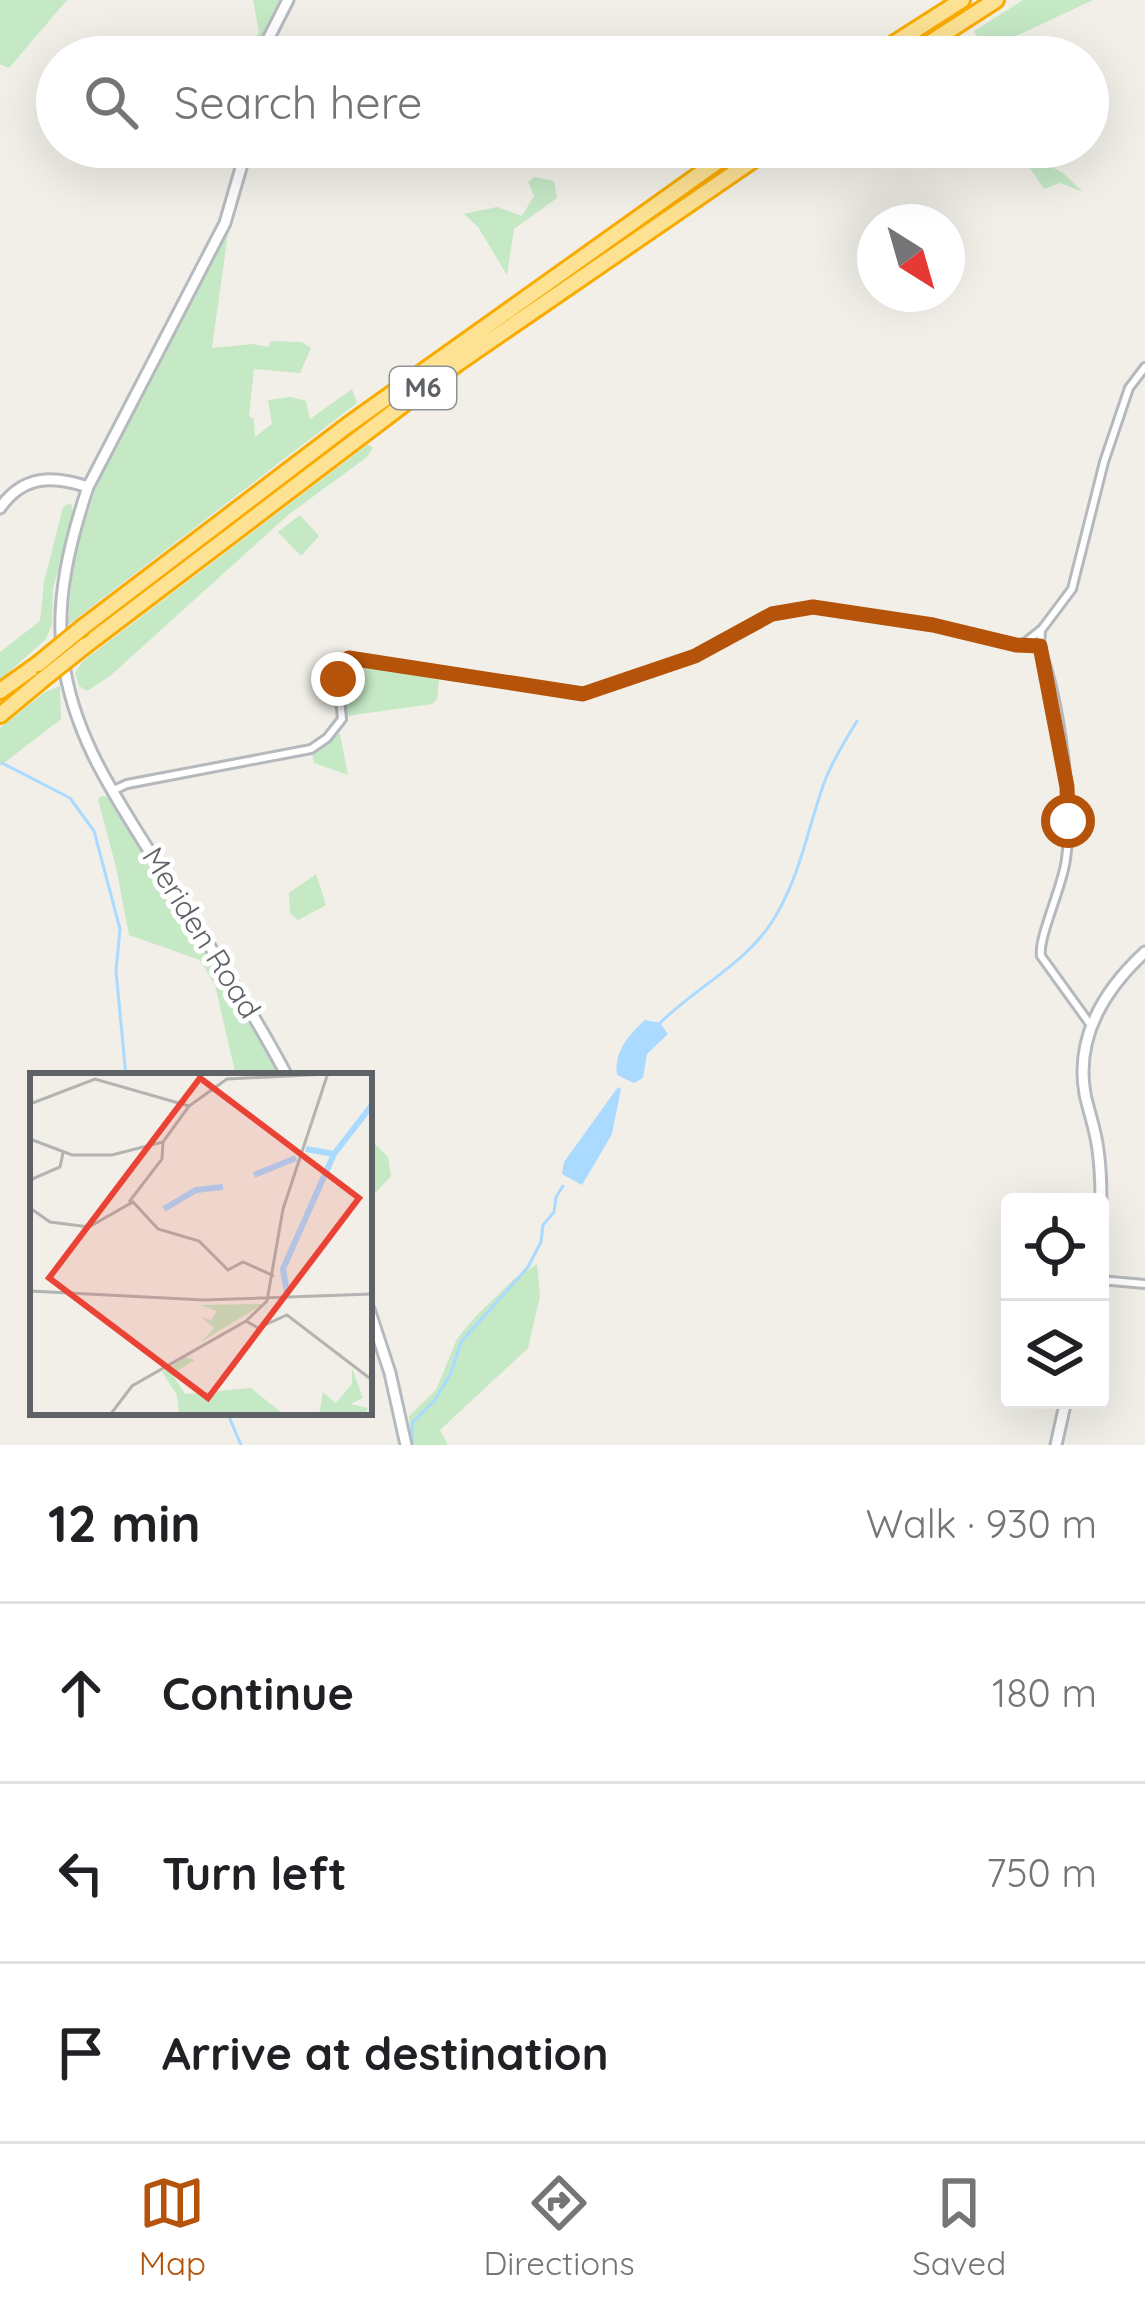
<!DOCTYPE html>
<meta charset="utf-8">
<style>
:root{--surface:#fff;--page:#f2f2f2;--text:#202124;--muted:#757577;--line:#e0e0e0;--accent:#b45309}
body{margin:0;font-family:Quicksand,sans-serif;background:var(--page);color:var(--text)}
.controls{position:absolute;right:36px;bottom:36px;display:grid;overflow:hidden;border-radius:12px;box-shadow:0 12px 48px #0002}
.controls button{width:108px;height:108px;display:grid;place-items:center;padding:0;border:0;border-bottom:3px solid var(--line);background:var(--surface);color:var(--text);font:60px sans-serif}
.compass{position:absolute;left:857px;top:204px;width:108px;height:108px;border-radius:50%;background:var(--surface);box-shadow:0 12px 48px #0002;rotate:143deg}
.stop{position:absolute;width:36px;height:36px;margin:-27px;border:9px solid #b45309;border-radius:50%;background:#fff}
.stop.end{background:#b45309;border-color:#fff;box-shadow:0 3px 12px #0008}
.list{margin:0;padding:0;list-style:none}
h2{display:flex;justify-content:space-between;align-items:center;height:156px;margin:0;padding:0 48px;font-size:51px}
h2 small{font-size:39px;font-weight:400;color:var(--muted)}
.list li{display:grid;grid-template-columns:78px 1fr auto;gap:36px;align-items:center;box-sizing:border-box;height:180px;padding:0 48px;border-top:3px solid var(--line)}
.list b{display:block;font-size:45px;white-space:nowrap}
.list em{font-size:39px;font-style:normal;color:var(--muted)}
.icon{flex:none;width:66px;height:66px;fill:none;stroke:currentColor;stroke-width:2;stroke-linecap:round;stroke-linejoin:round}
.map{position:relative;flex:none;width:1145px;height:1445px;overflow:hidden}
.search{position:absolute;background:var(--surface);box-shadow:0 12px 48px #0002;left:36px;right:36px;top:36px;height:132px;display:flex;align-items:center;gap:30px;box-sizing:border-box;padding:0 42px;border-radius:66px;color:var(--muted);font-size:45px}
.sheet{height:696px;background:var(--surface)}
nav{display:flex;justify-content:space-around;align-items:center;box-sizing:border-box;height:168px;border-top:3px solid var(--line);background:var(--surface);font-size:33px;color:var(--muted)}
nav a{display:grid;justify-items:center;gap:6px}
nav .on{color:var(--accent)}
.map>svg:first-child{display:block}
</style>
<div class="map">
<svg width="1145" height="1445" viewBox="0 0 1145 1445">
<rect width="100%" height="100%" fill="#f1efe8"/>
<path fill="#c5e8c5" d="M0 0H67L9 68 0 64Z
M253 0H281L253 57H249L259 31Z
M1023 0H1093L984 51 974 31Z
M1016 147 1063 173 1083 192 1060 183 1044 189Z
M535 177 554 181 557 198 514 229 507 275 478 227 464 214 497 207 522 216 534 196 528 182Z
M225 231 228 233 212 348 253 344 268 347 271 341 302 342 311 348 300 373 254 369 249 416 254 419 255 437 272 424 268 400 291 397 306 401 310 419 352 389 357 403 68 625 73 559 95 490Z
M367 445 373 447 367 457 288 515 110 676 87 691 79 686 75 673 83 661Z
M71 503 73 512 53 589 52 624 46 639 0 680V652L40 621 44 582 63 507Z
M300 515 319 536 301 556 278 532Z
M348 663 439 680 437 699 432 704 346 716 342 675Z
M60 686 61 719 0 766V728L45 692Z
M337 733 340 734 348 775 314 763 312 752Z
M101 796 108 797 281 1076H236L215 985 200 960 129 935 116 867 98 800Z
M316 874 326 905 298 920 290 913 289 893Z
M369 1138 388 1157 391 1176 369 1200Z
M537 1264 540 1296 528 1348 440 1430 448 1445H412L409 1416 436 1390 457 1339 476 1316 513 1280Z"/>
<path fill="#aadaff" d="M645 1020 660 1023 668 1034 647 1054 643 1078 634 1083 617 1075C614 1052 628 1035 645 1020Z
M618 1087 621 1089 612 1134 582 1185 562 1174 564 1162Z"/>
<g fill="none" stroke-linecap="round" stroke-linejoin="round">
<path stroke="#aadaff" stroke-width="3" d="M2 763 70 798 94 831 120 929 116 971 126 1076
M660 1023C696 987 749 962 775 917 802 872 808 825 826 778 834 758 846 739 857 721
M227 1412 241 1445
M412 1445V1423L435 1400 451 1373 461 1342 528 1267 541 1242 543 1225 554 1212 556 1197 563 1186"/>
<defs>
<path id="street" d="M1041 631 1040 646C1060 701 1074 801 1066 859 1063 886 1038 937 1041 956L1090 1024
M114 790 127 784 311 749 327 738 342 719 338 679 342 661 349 658 582 694 695 656 772 614 813 607 933 625 1022 645 1042 629 1072 589 1104 462 1129 388 1145 367
M1100 1280 1145 1284"/>
<path id="secondary" d="M259 57 288 0
M247 147 225 223 88 487C70 541 55 600 63 658 73 735 113 793 153 857 198 930 247 1000 287 1076
M0 508C23 475 53 475 88 487
M1100 1235C1101 1207 1102 1178 1098 1150 1096 1131 1089 1113 1085 1094 1075 1037 1104 990 1145 952
M369 1309 390 1373 406 1445
M1056 1445 1066 1400"/>
<path id="highway" d="M873 57 962 0
M908 57 996 0
M83 627 348 425 738 147
M86 645 458 363 772 147
M0 691 38 664
M0 715 42 680"/>
</defs>
<use href="#street" stroke="#b5b8bc" stroke-width="12"/>
<use href="#secondary" stroke="#b6babf" stroke-width="15"/>
<use href="#highway" stroke="#f9ab00" stroke-width="20"/>
<use href="#street" stroke="#fff" stroke-width="6"/>
<use href="#secondary" stroke="#fff" stroke-width="9"/>
<use href="#highway" stroke="#fde293" stroke-width="14"/>
<defs>
<path id="highway-bridge" d="M38 664 83 627
M42 680 86 645"/>
</defs>
<use href="#highway-bridge" stroke="#f9ab00" stroke-width="20" stroke-linecap="butt"/>
<use href="#highway-bridge" stroke="#fde293" stroke-width="14"/>
</g>
<g fill="none" stroke-linecap="round" stroke-linejoin="round">
<path stroke="#b45309" stroke-width="15" d="M338 679 342 661 349 658 583 694 695 656 772 614 813 607 933 625 1016 645 1040 646 1067 787 1068 821"/>
</g>
<g text-anchor="middle" stroke-width="10" stroke-linejoin="round" paint-order="stroke">
<rect fill="#fff" stroke="#8f9295" stroke-width="3" x="390" y="367" width="66" height="42" rx="9"/>
<g font-size="27" font-weight="bold" fill="#5f6368">
<text x="423" y="397">M6</text>
</g>
<g font-size="30" fill="#5f6368" stroke="#fff">
<text transform="translate(201 933) rotate(58)" y="10">Meriden Road</text>
</g>
</g>
<g transform="translate(30 1073)">
<rect width="342" height="342" fill="#f1efe8"/>
<path d="M233 231 171 269 184 255 171 244 181 247 187 238 170 232ZM155 284 165 287 142 301 155 321 221 315 254 342H149L147 322 132 299ZM322 295 333 325 320 331 338 335 335 342H289L293 319 306 330 322 311Z" fill="#c5e8c5"/>
<path fill="none" stroke="#aadaff" stroke-width="6" d="M304 81 342 32M224 102 266 85M134 136 166 117 193 114M257 219 253 196 304 81 276 76"/>
<path fill="none" stroke="#b3b3b1" stroke-width="3" d="M0 31 65 6 159 33M0 66 42 82H82L133 69 159 33 197 6 297 1M0 107 30 94 33 80M99 129 132 86 133 69M0 135 20 149 59 154 103 129 128 156 169 168 198 197 213 189 244 203M0 218 174 227 342 221M216 248 228 255 257 242 342 307M80 342 102 313 216 248 237 228 253 136 298 0"/>
<path fill="#ea4335" fill-opacity="0.15" stroke="#ea4335" stroke-width="6" d="M170 5 329 125 178 325 19 205Z"/>
<rect width="342" height="342" fill="none" stroke="#5f6368" stroke-width="6"/>
</g>
</svg>
<div class="controls">
<button><svg class="icon" aria-label="locate" viewBox="0 0 24 24"><circle cx="12" cy="12" r="6"/><path d="M12 2v4M12 18v4M2 12h4M18 12h4"/></svg></button>
<button><svg class="icon" aria-label="layers" viewBox="0 0 24 24"><path d="M12 4l9 5-9 5-9-5zM3 14l9 5 9-5"/></svg></button>
</div>
<svg class="compass" viewBox="-18 -18 36 36"><path d="M0-13l5 13h-10z" fill="#e53935"/><path d="M0 13l5-13h-10z" fill="#757577"/></svg>
<div class="stop" style="left:1068px;top:821px"></div>
<div class="stop end" style="left:338px;top:679px"></div>
<div class="search"><svg class="icon" aria-label="search" viewBox="0 0 24 24"><circle cx="10" cy="10" r="6"/><path d="M15 15l6 6"/></svg>Search here</div>
</div>
<section class="sheet">
<h2>12 min<small>Walk · 930 m</small></h2>
<ul class="list">
<li><svg class="icon" aria-label="ahead" viewBox="0 0 24 24"><path d="M12 20V5M6 11l6-6 6 6"/></svg><div><b>Continue</b></div><em>180 m</em></li>
<li><svg class="icon" aria-label="left" viewBox="0 0 24 24"><path d="M17 20v-9H6M10 6l-5 5 5 5"/></svg><div><b>Turn left</b></div><em>750 m</em></li>
<li><svg class="icon" aria-label="arrive" viewBox="0 0 24 24"><path d="M6 21V4h12l-3 4 3 4H6"/></svg><div><b>Arrive at destination</b></div></li>
</ul>
</section>
<nav>
<a class="on"><svg class="icon" aria-label="map" viewBox="0 0 24 24"><path d="M3 6l6-2 6 2 6-2v14l-6 2-6-2-6 2zM9 4v14M15 6v14"/></svg>Map</a>
<a><svg class="icon" aria-label="directions" viewBox="0 0 24 24"><path d="M12 3l9 9-9 9-9-9zM9 14v-3h6M13 9l2 2-2 2"/></svg>Directions</a>
<a><svg class="icon" aria-label="saved" viewBox="0 0 24 24"><path d="M7 4h10v16l-5-4-5 4z"/></svg>Saved</a>
</nav>
